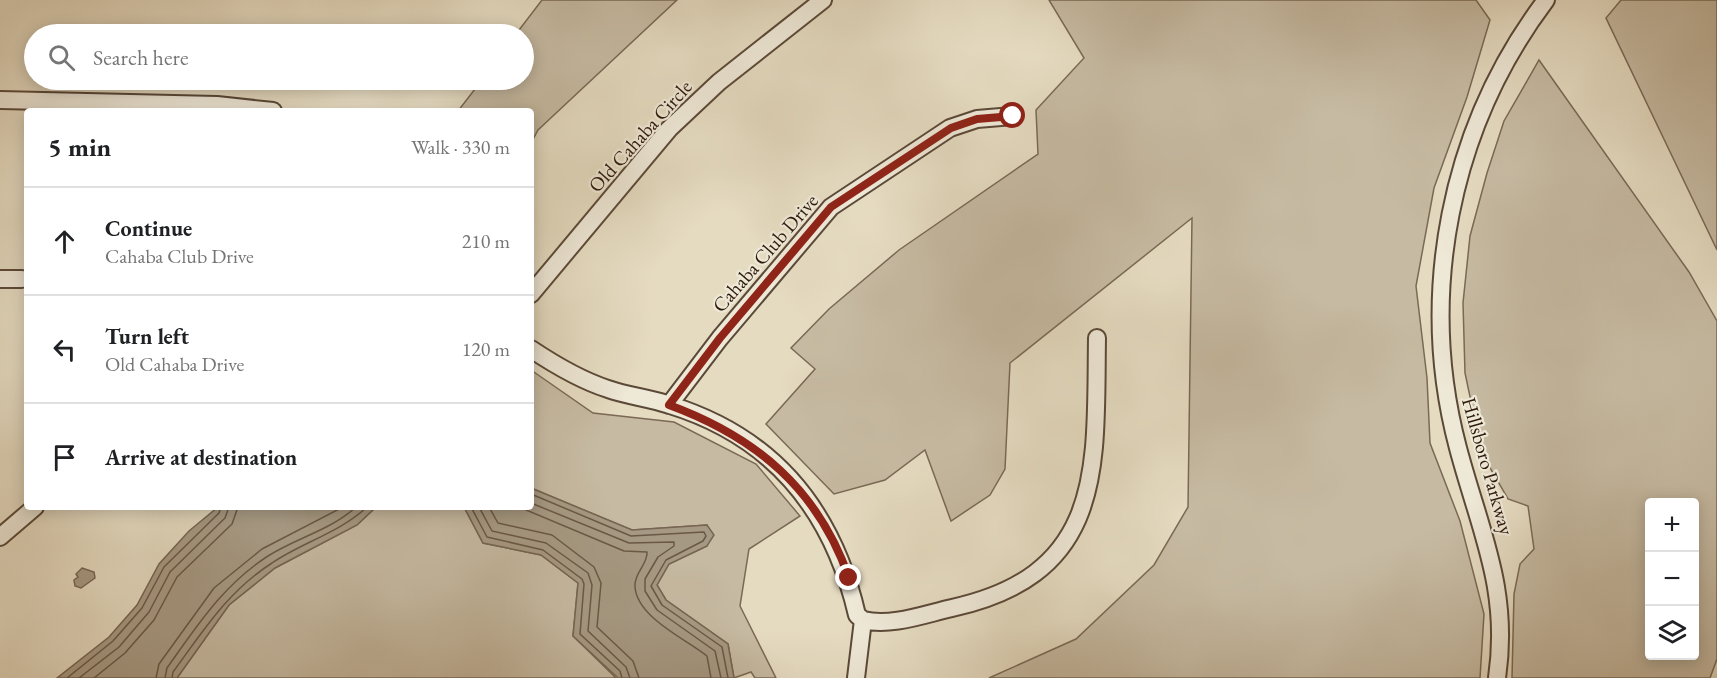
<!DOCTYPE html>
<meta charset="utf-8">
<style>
:root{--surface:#fff;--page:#f2f2f2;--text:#202124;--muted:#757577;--line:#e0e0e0}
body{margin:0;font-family:"EB Garamond",serif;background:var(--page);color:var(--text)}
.controls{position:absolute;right:18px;bottom:18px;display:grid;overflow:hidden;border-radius:6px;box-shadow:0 3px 15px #0003}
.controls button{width:54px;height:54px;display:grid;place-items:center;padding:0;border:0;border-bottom:2px solid var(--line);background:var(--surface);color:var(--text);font:30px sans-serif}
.stop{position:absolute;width:18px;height:18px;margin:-14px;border:4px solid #8f2418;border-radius:50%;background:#fff}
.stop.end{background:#8f2418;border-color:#fff;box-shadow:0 2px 6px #0008}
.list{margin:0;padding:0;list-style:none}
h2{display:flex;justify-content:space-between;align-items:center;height:78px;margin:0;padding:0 24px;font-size:26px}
h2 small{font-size:20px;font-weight:400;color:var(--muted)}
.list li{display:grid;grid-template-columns:39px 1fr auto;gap:18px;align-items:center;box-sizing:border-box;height:108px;padding:0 24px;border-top:2px solid var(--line)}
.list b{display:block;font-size:22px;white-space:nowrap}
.list p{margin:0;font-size:20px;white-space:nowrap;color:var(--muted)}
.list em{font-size:20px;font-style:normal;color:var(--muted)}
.icon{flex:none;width:33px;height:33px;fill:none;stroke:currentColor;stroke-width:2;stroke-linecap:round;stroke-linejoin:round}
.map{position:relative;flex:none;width:1717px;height:678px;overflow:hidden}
.search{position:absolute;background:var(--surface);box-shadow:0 3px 15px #0003;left:24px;top:24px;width:510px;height:66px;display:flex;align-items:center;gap:15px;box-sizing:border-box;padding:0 21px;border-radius:33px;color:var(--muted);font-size:22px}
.panel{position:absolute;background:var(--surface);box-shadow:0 3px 15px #0003;left:24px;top:108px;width:510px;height:402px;border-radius:6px}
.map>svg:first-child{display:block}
</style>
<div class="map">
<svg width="1717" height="678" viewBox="0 0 1717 678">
<rect width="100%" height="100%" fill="#e5dbc1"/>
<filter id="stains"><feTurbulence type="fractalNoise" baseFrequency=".00333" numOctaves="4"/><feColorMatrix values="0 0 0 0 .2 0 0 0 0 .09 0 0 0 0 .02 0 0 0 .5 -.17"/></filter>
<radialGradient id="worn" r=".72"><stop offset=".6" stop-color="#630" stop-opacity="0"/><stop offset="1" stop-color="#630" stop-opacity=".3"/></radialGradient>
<path fill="#c6baa2" stroke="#7a6956" stroke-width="1.5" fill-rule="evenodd" d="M542 0H677L538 130 531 143V111H458L482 80H524V34H516Z
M1049 0H1476L1490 20 1467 97 1434 188 1416 286 1427 378 1430 443 1460 521 1484 614 1480 678H989L1076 639 1154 565 1188 507 1192 218 1010 363 1005 469 990 495 951 521 925 450 885 480 834 494 766 424 815 369 791 348 829 309 899 250 1038 154 1036 110 1084 58Z
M1621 0H1717V250L1606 18Z
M1539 60 1689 272 1717 321V659L1710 678H1512L1514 594 1520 564 1534 549 1528 506 1508 499 1482 454 1465 373 1463 303 1470 236 1487 173 1504 121ZM1650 502H1694V656H1650Z
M531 370 593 413 674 422 756 464 800 516 749 549 740 606 776 678H755L751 672 734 678 728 644 666 600 657 585 669 564 707 546V525L632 530 531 488Z
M376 507H464L483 543 541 555 578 583 573 636 616 678H177L229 605 275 568 357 525Z"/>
<path fill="#a69983" stroke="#766553" stroke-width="1.5" d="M531 488 632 530 707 525 714 535 707 546 669 564 657 585 666 600 728 644 734 678H618L573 636 578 583 541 555 483 543 464 507H531Z
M218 507H376L357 525 275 568 229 605 177 678H57L109 637 137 605 159 564 189 531Z
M82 568 94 572 95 578 81 588 75 586 74 580 78 577 76 574Z"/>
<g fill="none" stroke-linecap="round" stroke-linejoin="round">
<path stroke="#6a5846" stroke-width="1.5" d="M531 494 631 536 704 532 706 536 703 541 666 560 651 586 662 605 722 647 728 678
M531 503 629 543 674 542V546L658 557 645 579V591L657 610 715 651 721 678
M471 507 487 537 543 550 582 579 584 584 580 634 620 671 622 678
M479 507 492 531 546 543 588 573 592 585 588 631 626 667 630 678
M489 507 498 523 552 535 594 567 601 583 597 627 633 661 639 678
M519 507 624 551 647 552C648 564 634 573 635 586 636 617 686 639 707 656L711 678
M67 678 113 641 142 608 164 567 219 513 221 507
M79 678 119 647 149 612 170 572 225 518 229 507
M94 678 125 653 154 620 177 577 232 524 238 507
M156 678 159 664 214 588 262 549 343 507
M165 678 167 668C197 626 223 585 268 556 296 538 331 530 356 507
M172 678 173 672C203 631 228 591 272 563 303 542 339 533 367 507"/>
<defs>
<path id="minor" d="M0 100 217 105 273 111
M0 279H22
M531 294 669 129 719 82 823 0
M531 349C555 365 580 380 608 389 628 396 649 398 670 405 774 437 833 511 857 615L863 620 856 678
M669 405 720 338 831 207 950 128 977 119 1013 116
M0 537 35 507
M863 620C891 627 925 614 952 608 1107 574 1095 465 1097 338
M1497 678C1510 589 1480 531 1458 448 1417 294 1450 127 1546 0"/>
</defs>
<use href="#minor" stroke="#5b4938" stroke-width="20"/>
<use href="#minor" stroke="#eee8d7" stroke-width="16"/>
</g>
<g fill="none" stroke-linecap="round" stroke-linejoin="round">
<path stroke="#8f2418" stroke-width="8" d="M849 578C818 489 756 437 669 405L720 338 831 207 951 128 977 119 1013 116"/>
</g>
<g text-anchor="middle" stroke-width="4.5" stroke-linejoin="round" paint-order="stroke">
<g font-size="20" fill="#2d180a" stroke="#eee8d7">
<text transform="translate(640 136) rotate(-48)" y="7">Old Cahaba Circle</text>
<text transform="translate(765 253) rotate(-49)" y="7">Cahaba Club Drive</text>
<text transform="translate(1488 466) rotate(74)" y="7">Hillsboro Parkway</text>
</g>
</g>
<rect width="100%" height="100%" filter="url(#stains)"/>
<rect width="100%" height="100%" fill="url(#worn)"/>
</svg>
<div class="controls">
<button>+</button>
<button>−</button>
<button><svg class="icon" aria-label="layers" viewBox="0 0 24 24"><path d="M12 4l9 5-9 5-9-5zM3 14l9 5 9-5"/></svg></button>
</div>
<div class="stop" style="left:1013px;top:116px"></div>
<div class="stop end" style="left:849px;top:578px"></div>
<div class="search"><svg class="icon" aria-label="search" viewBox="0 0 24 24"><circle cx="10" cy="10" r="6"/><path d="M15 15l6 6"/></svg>Search here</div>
<section class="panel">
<h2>5 min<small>Walk · 330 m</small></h2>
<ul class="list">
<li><svg class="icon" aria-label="ahead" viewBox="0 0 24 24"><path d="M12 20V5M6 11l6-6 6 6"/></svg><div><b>Continue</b><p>Cahaba Club Drive</p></div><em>210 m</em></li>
<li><svg class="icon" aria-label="left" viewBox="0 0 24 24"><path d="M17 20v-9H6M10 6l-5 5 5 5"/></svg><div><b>Turn left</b><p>Old Cahaba Drive</p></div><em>120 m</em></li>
<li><svg class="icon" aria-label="arrive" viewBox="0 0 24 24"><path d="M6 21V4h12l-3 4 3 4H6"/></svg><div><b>Arrive at destination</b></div></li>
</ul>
</section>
</div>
